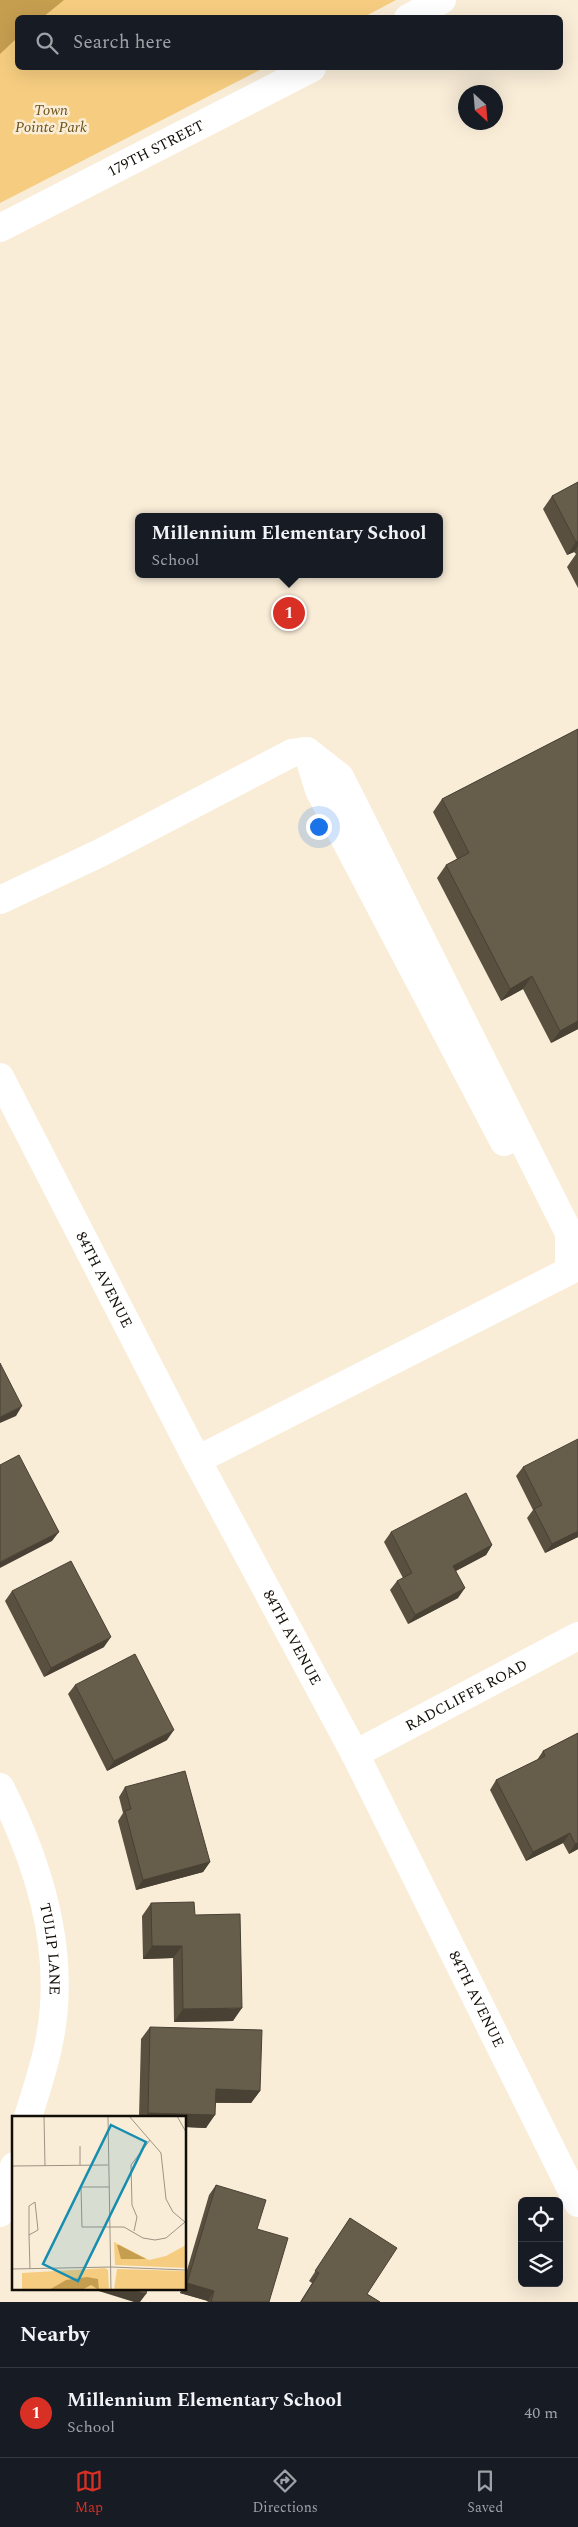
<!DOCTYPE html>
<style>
:root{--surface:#171b24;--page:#20242c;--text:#f1f3f6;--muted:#9ea1a6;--line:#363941;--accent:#d93025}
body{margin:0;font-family:Spectral,serif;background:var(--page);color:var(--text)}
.controls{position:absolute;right:15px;bottom:15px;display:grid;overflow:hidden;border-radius:8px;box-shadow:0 5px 20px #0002}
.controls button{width:45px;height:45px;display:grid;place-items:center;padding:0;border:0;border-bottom:1px solid var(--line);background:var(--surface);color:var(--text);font:25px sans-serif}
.compass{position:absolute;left:458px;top:85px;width:45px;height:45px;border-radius:50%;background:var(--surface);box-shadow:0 5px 20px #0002;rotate:154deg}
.you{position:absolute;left:318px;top:826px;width:18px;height:18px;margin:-12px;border:4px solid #fff;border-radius:50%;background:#1a73e8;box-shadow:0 0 0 8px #1a73e833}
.badge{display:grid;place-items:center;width:32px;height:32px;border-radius:50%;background:var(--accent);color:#fff;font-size:16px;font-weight:700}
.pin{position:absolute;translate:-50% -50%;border:2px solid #fff;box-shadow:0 1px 5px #0006}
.popup{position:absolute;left:135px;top:513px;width:308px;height:65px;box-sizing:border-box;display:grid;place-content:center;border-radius:8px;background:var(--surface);filter:drop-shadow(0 1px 4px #0005);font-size:16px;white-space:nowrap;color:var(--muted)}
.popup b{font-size:19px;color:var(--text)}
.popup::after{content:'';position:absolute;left:50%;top:100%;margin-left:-10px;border:10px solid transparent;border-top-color:var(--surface)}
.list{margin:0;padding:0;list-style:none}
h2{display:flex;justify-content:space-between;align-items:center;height:65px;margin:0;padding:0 20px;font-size:21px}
h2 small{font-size:16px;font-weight:400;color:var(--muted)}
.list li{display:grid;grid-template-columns:32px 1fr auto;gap:15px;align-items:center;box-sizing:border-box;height:90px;padding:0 20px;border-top:1px solid var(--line)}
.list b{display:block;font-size:19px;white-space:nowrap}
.list p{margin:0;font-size:16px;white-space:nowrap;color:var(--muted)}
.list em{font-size:16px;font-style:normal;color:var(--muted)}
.icon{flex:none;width:28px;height:28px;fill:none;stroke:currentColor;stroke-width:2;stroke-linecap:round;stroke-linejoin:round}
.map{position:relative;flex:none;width:578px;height:2302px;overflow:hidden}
.search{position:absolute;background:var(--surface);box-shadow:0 5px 20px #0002;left:15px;right:15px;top:15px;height:55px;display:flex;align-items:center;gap:12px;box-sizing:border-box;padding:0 18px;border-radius:8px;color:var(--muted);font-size:19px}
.sheet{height:155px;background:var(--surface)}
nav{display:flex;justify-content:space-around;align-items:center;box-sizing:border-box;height:70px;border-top:1px solid var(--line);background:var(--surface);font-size:14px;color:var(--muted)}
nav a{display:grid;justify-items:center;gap:2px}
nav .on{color:var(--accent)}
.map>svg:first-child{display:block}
</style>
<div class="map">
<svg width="578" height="2302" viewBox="0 0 578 2302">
<rect width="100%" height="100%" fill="#f9edd8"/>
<path fill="#f6cd80" d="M0 0H396L362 18H18V68H264L0 203Z"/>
<path fill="#c69e50" d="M0 0H64L43 17 18 18 17 38 0 54Z"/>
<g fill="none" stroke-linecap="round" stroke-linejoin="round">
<g stroke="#fff" stroke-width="28">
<path d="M408 18 442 0"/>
<path id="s1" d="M0 228 312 68"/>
<path d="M307 751 319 790 504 1142"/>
<path d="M0 900 100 853 292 753 307 751 340 777 569 1233V1271"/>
<path id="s2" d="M0 1077 197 1460 355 1754 578 2203"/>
<path d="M197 1460 569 1271"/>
<path id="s3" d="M355 1754 578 1636"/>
<path id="s4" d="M0 1787C41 1867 68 1958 48 2047 43 2071 35 2094 28 2117"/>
<path d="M0 2213 14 2166"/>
</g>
</g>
<path fill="#595040" d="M578 482V588L567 567 576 554 574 552 567 555 543 509 552 496Z
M578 729V1029L551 1043 523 989 501 1001 437 878 446 865 457 859 433 812 442 799Z
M523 1467 578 1537 545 1553 527 1518 533 1510 516 1476Z
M391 1532 492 1545 486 1555 456 1571 458 1598 408 1624 390 1590 397 1581 403 1578 384 1542Z
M12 1591 104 1647 44 1677 5 1601Z
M75 1685 167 1740 107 1771 68 1694Z
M578 1733V1849L569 1854 563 1843 526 1861 490 1790 496 1780 537 1760 543 1751Z
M125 1787 210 1862 203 1872 136 1890 118 1821 123 1813 119 1797Z
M151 1903 195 1915 233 2021 174 2022 173 1958 143 1959 142 1916Z
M150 2027 260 2091 251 2103H216L206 2128 185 2127V2117H139L141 2039Z
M216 2185 257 2229 269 2302H207L208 2301 180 2293 182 2288H185V2277L209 2195Z
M350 2218 367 2294 380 2302H300L312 2283 309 2281Z"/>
<path fill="#484134" d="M578 541V546L574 552 567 555 576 542Z
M532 976 523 989 501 1001 510 989Z
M578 1021V1029L551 1043 560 1031Z
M22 1406 16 1416 0 1423V1417Z
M578 1531V1537L545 1553 552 1544Z
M59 1532 52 1541 0 1568V1562Z
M492 1545 486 1555 446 1576 453 1566Z
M465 1588 458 1598 408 1624 415 1615Z
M111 1637 104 1647 44 1677 51 1668Z
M174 1730 167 1740 107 1771 114 1761Z
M570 1833 563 1843 526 1861 533 1852Z
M578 1843V1849L569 1854 575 1844Z
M210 1862 203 1872 136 1890 143 1880Z
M152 1946H182L173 1958 143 1959Z
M242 2008 233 2021 174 2022 183 2009Z
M216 2089 260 2091 251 2103 207 2102Z
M148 2113 215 2115 206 2128 185 2127V2117H145Z
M187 2283 214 2291 208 2301 180 2293 183 2288H185V2286Z
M89 2288H127L146 2294 140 2302H134Z"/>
<path fill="#675d4b" stroke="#484134" d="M578 482V541L576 542 552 496Z
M578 729V1021L560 1031 532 976 510 989 446 865 469 853 442 799Z
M0 1363 22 1406 0 1417Z
M578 1439V1531L552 1544 534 1509 542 1505 523 1467Z
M19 1455 59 1532 0 1562V1465Z
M466 1493 492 1545 453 1566 465 1588 415 1615 397 1581 412 1573 391 1532Z
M71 1561 111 1637 51 1668 12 1591Z
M135 1654 174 1730 114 1761 75 1685Z
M578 1733V1843L575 1844 570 1833 533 1852 496 1780 545 1756 543 1751Z
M185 1771 210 1862 143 1880 125 1811 131 1809 125 1787Z
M194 1902 195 1915 240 1914 242 2008 183 2009 182 1946H152L151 1903Z
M150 2027 262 2030 260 2091 216 2089 215 2115 148 2113Z
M216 2185 266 2200 257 2229 288 2238 269 2302H211L214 2291 187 2283Z
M350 2218 397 2248 367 2294 380 2302H301L319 2273 315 2271Z
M127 2288H147L146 2294Z"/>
<g text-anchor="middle" stroke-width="5" stroke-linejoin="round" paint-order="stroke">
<g font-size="15" font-style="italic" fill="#6e5318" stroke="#f9edd8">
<text x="51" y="115">Town<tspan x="51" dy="17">Pointe Park</tspan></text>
</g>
<g font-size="15" fill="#120e07" stroke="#f9edd8">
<text dy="5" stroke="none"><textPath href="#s1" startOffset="175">179TH STREET</textPath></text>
<text dy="5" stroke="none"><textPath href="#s2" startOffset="228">84TH AVENUE</textPath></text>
<text dy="5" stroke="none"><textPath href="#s2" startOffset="632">84TH AVENUE</textPath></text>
<text dy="5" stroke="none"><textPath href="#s3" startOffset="126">RADCLIFFE ROAD</textPath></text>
<text dy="5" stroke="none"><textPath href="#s4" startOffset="171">TULIP LANE</textPath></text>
<text dy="5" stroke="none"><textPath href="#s2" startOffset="1038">84TH AVENUE</textPath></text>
</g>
</g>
<g transform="translate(12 2116)">
<rect width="174" height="174" fill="#f9edd8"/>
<path d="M102 126 137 144 154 140 174 129V152L103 149ZM93 152 96 154 97 174H10V157ZM105 153 174 155V174H102Z" fill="#f6cd80"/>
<path d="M105 129H107L134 143H109ZM75 161 86 163 87 174 79 169 70 174H37L54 164Z" fill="#c69e50"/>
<path fill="none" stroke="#9d9484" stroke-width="1" d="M32 0 33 50M96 0 99 174M117 0 149 37 154 83 161 96 173 106M165 0 174 16M68 30V49M0 50 96 49M69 71 70 111M69 71H97M70 111H112L131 122 143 124 154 122 173 106M122 115 125 101 120 89 119 49 138 24M17 119 26 114 23 86 17 90V119L18 153M0 153 99 151 174 154"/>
<path fill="#178db0" fill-opacity="0.15" stroke="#178db0" stroke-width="2.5" d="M99 9 134 26 66 165 31 148Z"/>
<rect width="174" height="174" fill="none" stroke="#120e07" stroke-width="2.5"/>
</g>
</svg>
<div class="controls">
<button><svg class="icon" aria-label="locate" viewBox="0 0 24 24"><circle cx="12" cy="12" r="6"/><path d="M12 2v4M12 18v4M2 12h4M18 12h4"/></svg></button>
<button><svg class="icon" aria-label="layers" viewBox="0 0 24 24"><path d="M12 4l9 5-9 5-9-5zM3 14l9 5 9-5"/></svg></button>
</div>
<svg class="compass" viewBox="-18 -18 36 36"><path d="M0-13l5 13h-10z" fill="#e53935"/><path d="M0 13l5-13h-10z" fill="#9ea1a6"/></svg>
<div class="you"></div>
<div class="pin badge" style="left:289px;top:613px">1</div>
<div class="popup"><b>Millennium Elementary School</b>School</div>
<div class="search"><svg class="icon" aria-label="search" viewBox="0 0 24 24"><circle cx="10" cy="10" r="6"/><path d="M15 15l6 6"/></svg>Search here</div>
</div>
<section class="sheet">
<h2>Nearby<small></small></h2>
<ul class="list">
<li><span class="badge">1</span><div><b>Millennium Elementary School</b><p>School</p></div><em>40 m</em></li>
</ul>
</section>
<nav>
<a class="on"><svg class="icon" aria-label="map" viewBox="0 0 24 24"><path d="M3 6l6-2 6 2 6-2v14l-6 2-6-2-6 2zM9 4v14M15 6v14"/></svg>Map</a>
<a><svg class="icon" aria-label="directions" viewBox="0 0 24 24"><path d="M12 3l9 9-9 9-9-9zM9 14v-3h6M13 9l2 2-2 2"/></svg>Directions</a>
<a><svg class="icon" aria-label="saved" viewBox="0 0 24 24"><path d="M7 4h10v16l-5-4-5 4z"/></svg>Saved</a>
</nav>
